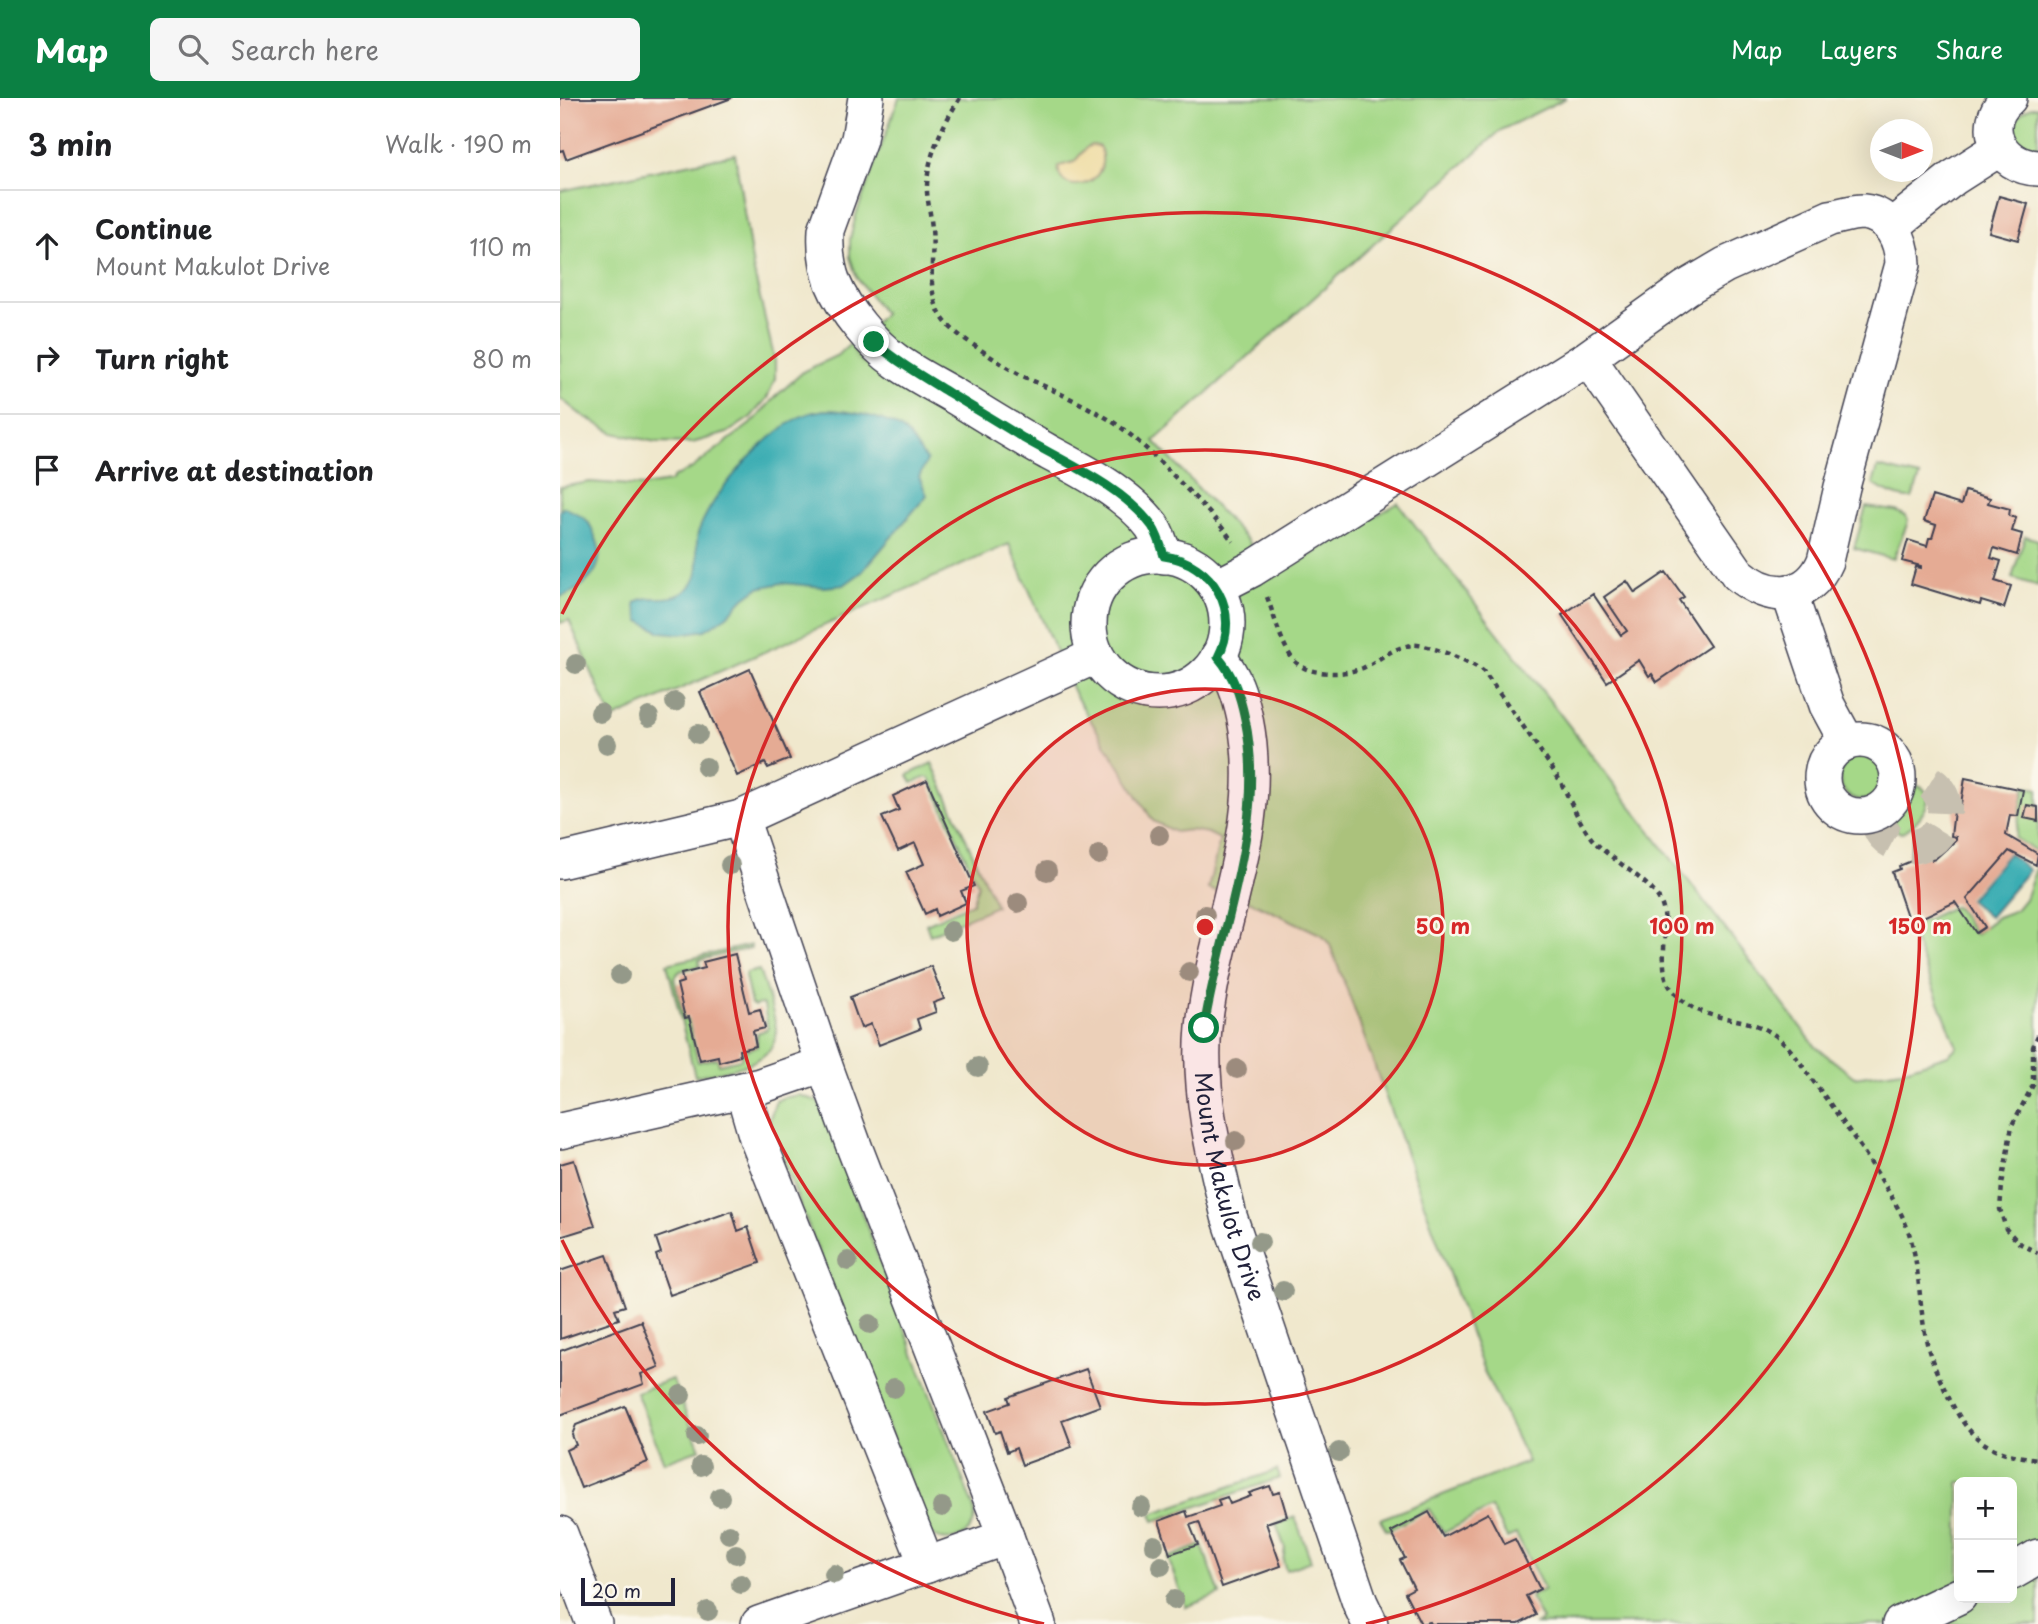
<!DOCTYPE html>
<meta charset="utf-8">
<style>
:root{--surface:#fff;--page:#f6f6f6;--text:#202124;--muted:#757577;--line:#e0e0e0;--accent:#0b8043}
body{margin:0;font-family:"Playpen Sans",sans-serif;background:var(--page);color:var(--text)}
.controls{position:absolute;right:21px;bottom:21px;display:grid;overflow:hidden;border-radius:10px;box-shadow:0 7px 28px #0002}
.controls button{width:63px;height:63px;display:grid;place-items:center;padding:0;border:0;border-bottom:2px solid var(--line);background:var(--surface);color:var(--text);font:35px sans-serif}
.compass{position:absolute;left:1310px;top:21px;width:63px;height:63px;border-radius:50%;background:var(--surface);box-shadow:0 7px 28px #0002;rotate:90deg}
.scale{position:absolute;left:21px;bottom:18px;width:94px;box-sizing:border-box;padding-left:7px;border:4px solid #22223b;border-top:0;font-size:19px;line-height:24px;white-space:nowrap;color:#22223b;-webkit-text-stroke:5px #fbf7ec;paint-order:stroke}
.stop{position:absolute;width:21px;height:21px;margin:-16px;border:5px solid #0b8043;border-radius:50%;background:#fff}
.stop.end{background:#0b8043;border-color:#fff;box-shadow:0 2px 7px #0008}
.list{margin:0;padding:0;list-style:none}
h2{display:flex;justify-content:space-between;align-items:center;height:91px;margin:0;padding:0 28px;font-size:30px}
h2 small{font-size:23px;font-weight:400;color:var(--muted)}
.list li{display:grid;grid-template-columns:46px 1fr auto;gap:21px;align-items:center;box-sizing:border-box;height:112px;padding:0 28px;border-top:2px solid var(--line)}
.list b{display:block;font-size:26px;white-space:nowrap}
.list p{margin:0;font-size:23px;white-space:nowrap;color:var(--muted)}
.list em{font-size:23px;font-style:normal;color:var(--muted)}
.icon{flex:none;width:38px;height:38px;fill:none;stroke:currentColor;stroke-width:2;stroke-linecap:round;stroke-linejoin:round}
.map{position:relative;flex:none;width:1478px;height:1526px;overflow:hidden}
header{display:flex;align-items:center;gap:42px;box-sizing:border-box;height:98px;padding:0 35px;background:var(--accent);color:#fff}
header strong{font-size:33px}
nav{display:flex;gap:38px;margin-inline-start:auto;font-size:24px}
.search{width:490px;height:63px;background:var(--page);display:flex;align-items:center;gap:18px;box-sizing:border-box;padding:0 24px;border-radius:10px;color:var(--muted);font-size:26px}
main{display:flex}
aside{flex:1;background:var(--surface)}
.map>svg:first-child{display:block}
</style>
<header>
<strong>Map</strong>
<div class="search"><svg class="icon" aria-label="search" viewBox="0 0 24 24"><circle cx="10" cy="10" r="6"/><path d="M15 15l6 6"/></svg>Search here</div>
<nav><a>Map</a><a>Layers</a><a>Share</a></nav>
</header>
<main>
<aside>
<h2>3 min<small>Walk · 190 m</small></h2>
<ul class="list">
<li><svg class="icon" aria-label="ahead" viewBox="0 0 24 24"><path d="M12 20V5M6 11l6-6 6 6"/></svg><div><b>Continue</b><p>Mount Makulot Drive</p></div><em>110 m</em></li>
<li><svg class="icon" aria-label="right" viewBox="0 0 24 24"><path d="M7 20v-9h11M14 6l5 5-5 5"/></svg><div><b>Turn right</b></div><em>80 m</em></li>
<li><svg class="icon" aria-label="arrive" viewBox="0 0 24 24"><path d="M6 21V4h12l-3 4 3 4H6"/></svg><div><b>Arrive at destination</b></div></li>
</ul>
</aside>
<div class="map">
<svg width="1478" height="1526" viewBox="0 0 1478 1526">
<rect width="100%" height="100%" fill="#fbf7ec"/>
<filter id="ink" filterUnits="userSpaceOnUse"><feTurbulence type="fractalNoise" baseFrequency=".0143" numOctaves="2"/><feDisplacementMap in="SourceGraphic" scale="14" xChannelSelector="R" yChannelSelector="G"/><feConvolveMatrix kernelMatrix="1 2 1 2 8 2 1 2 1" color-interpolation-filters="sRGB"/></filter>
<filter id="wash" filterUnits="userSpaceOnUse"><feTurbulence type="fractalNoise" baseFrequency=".00686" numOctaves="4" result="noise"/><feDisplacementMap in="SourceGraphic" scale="28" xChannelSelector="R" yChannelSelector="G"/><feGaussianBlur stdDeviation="1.57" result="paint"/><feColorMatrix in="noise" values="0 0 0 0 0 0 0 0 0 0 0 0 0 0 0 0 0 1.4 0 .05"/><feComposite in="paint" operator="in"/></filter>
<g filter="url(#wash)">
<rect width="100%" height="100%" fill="#f0e8cd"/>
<path fill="#a5d888" stroke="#647d62" stroke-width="2" fill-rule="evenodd" d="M339 0H1006L941 32 594 343 687 442 713 479 838 405 1256 949 1294 979 1342 972 1388 957 1397 949 1349 829 1395 808 1415 836 1437 819 1456 812 1465 801 1478 765V1526H976L982 1522 970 1499 984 1491 956 1436 947 1440 931 1410 884 1435 869 1411 829 1432 826 1431 820 1421 968 1364 924 1273 792 905 770 847 762 837 694 805 648 791 660 741 648 735 630 732 615 734 593 723 515 597 449 446 52 621 9 522 0 525V389L30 384 83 388 110 384 114 379 131 371 194 323 215 299 244 273 278 257 324 216 297 180 290 159V141L296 117ZM1399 1384H1452V1500H1399Z
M1472 9H1478V52C1449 52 1445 19 1472 9Z
M175 56 193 170 215 263V281L207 300 191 319 167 335 132 345 96 344 54 335 20 316 0 300V93Z
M1318 369 1360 379 1352 400C1339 401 1323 393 1313 386Z
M1306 409 1336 413 1346 418 1348 423 1346 429 1333 461 1294 450Z
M1465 438 1478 442V488L1452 480Z
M1280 680a22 22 0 1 1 44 0a22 22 0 1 1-44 0Z
M372 665 436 808 370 837 366 826 412 805 418 787 370 680 367 679 352 685 348 677Z
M1348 687 1361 688 1368 696C1370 711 1354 729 1341 735L1336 732 1331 717 1342 706Z
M1465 688 1478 691V754L1455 740Z
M191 847V850L139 862 140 868 120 873 114 880 124 922H128L138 964 157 960 159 966 181 961 183 953 197 948V935L208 931 204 907 201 906 194 908 191 906 185 878 186 875 199 872C204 888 217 920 216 935 214 969 160 973 135 978L107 866Z
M239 997 257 1003 263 1010 353 1253 408 1395C411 1404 417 1414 414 1423 408 1442 383 1447 370 1435L241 1109 209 1023 216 1003 222 1000Z
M112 1281 140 1351 104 1364 76 1294Z
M717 1372 720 1380 594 1423 591 1416Z
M735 1419 751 1463 726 1472 723 1463 725 1450 716 1426Z
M642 1447 660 1496 626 1509 608 1460Z"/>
<path fill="#eeda9e" stroke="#887e6c" stroke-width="2" d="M531 47C539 47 541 49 542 57 547 92 494 97 499 68L514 64 526 50Z"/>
<path fill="#3badb3" stroke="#2e6877" stroke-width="2" d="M264 312C287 312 330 319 347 336 354 344 360 354 367 363L359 379 367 397 302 474 284 487 264 489 222 485 198 490 184 500 167 518 145 532 121 536 101 534 80 523 75 506C86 492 115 511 133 485 144 468 132 449 139 432 153 395 200 343 233 323 243 316 253 314 264 312Z
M4 409C11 413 22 417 27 423 31 427 33 434 35 438 49 468 28 489 0 499V413Z
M1449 755 1469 772 1429 819 1409 802Z"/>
<g id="blocks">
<path fill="#e5ab94" d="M0 0H172L6 61 3 52 0 53Z
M1439 98 1468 106 1458 142 1429 134Z
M1405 393 1430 400 1428 405 1450 411 1449 418 1456 420 1452 433 1462 436 1457 457 1434 450 1431 460 1441 463 1435 483 1451 488 1444 510 1421 503 1420 507 1351 486 1356 469 1361 470V468L1342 463 1348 442 1367 448 1369 440H1372L1376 427 1364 423 1372 398 1401 407Z
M1106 474 1124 499 1119 502 1150 548 1097 584 1092 576 1089 578 1079 562 1047 584 1002 517 1033 496 1061 537 1067 533 1044 499 1067 483 1075 495Z
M190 571 230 661 208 670 205 665 177 678 140 594Z
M1405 680 1463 692 1458 718 1450 717 1446 737 1478 756 1476 767 1449 753 1407 801 1425 829 1416 835 1395 804 1359 821 1357 817 1348 821 1332 774 1340 771 1339 768 1370 755 1372 762 1375 761 1396 742V739L1391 738 1395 705 1401 706Z
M367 682 414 788 401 793 406 805 377 818 375 811 365 816 346 774 364 766 355 745 338 753 322 719 339 712 333 698Z
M1467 707 1478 709V723L1464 720Z
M175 856 189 914 200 911 205 930 193 933 196 948 179 952 180 958 159 964 158 958 140 962 129 919 125 920 117 886 123 884 121 876 145 870 143 864Z
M371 868 384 901 373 905 376 914 357 921 360 931 319 947 311 926 301 930 290 899Z
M14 1062 35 1128 0 1139V1066Z
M172 1113 178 1133 188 1129 200 1165 110 1197 96 1157 101 1155 96 1140Z
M47 1157 65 1208 55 1211 59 1221 0 1241V1173Z
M81 1223 99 1269 81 1276 84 1286 0 1317V1253Z
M526 1271 540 1308 502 1322 512 1349 462 1367 456 1350 447 1354 440 1333 435 1335 427 1313 450 1305 448 1299Z
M65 1308 88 1364 21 1390 6 1352 16 1347 12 1337 16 1327Z
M710 1388 713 1396 720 1394 727 1418 706 1425 721 1468 662 1489 639 1424 630 1427 638 1447 610 1456 599 1423 626 1413 628 1419 660 1408 658 1402 667 1399 670 1406 691 1398 689 1395Z
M869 1414 883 1439 928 1415 944 1446 955 1441 980 1491 966 1498 976 1517 959 1526H871L870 1524 861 1526 845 1495 854 1490 840 1462 845 1460 831 1434Z"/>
</g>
</g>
<g filter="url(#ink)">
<use href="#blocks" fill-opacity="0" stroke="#414051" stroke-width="2"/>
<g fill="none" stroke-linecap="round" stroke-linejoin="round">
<path stroke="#c7c0b0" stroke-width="35" stroke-dasharray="35 18" stroke-linecap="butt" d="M1319 714C1319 718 1319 725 1320 730 1327 747 1352 753 1367 744 1389 732 1391 699 1370 685 1360 679 1349 679 1338 677"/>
<defs>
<g id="minor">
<path d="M306 0 299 41 266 132C265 149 267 169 273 185 284 212 313 247 336 263 355 277 376 287 396 299 427 318 457 337 488 354 522 372 568 396 592 428 598 437 601 447 604 458"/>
<path d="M1449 0C1418 27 1439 69 1478 70"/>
<path d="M1331 129 1393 80 1440 50"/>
<circle cx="598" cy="526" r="69"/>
<path d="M657 489 692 471 1028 260 1126 190 1165 167 1270 120C1280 118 1292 114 1303 114 1331 117 1342 142 1343 166L1282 389 1265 463C1248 504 1208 502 1178 476L1028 260"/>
<path d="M1229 494 1267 607 1287 644"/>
<path id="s1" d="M658 559C674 578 680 597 685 621 707 728 655 825 644 929 638 993 654 1057 669 1118L800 1505 810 1526"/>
<circle cx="1300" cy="680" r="38"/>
<path d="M181 720 535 558"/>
<path d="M0 763 181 720 264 966 295 1051 446 1439 478 1526"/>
<path d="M183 992 197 1040 367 1467"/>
<path d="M0 1033 200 988 264 966"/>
<path d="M0 1436 34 1526"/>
<path d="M1452 1474 1478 1459"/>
<path d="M199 1526 446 1439"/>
<path d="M1340 1526 1399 1498"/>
</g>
</defs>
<use href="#minor" stroke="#414051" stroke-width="38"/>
<path stroke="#414051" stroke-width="4.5" stroke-dasharray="5 5" stroke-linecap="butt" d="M400 0C382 28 366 60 367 94 368 106 371 118 372 131 375 160 365 193 382 219 391 233 405 241 418 250 433 260 448 271 463 278 494 293 525 306 553 324 577 340 597 361 617 381 636 401 657 421 673 444
M707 499C714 517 721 545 732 560 739 569 749 573 760 574 775 576 789 575 803 570 819 562 834 549 852 547 867 545 911 564 923 573 949 608 975 644 999 681 1010 701 1018 723 1032 741 1050 762 1092 783 1101 805 1112 831 1094 871 1113 893 1144 929 1180 913 1213 936 1229 946 1240 965 1251 980 1282 1022 1313 1065 1339 1112 1361 1151 1357 1197 1366 1240 1369 1259 1378 1277 1386 1294 1409 1341 1425 1355 1478 1361
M1478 937 1473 949V987L1452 1027 1442 1087 1440 1111 1446 1131 1459 1145 1478 1155"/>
<use href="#minor" stroke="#fff" stroke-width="35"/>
</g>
<g fill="#949989">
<circle cx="16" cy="566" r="10"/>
<circle cx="115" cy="604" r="10"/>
<circle cx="40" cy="615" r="10"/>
<circle cx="89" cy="619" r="10"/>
<circle cx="138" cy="636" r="10"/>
<circle cx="47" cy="646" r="10"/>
<circle cx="146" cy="669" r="10"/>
<circle cx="599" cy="737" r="10"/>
<circle cx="539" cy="757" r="10"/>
<circle cx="170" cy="767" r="10"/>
<circle cx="487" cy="773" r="10"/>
<circle cx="458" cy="805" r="10"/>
<circle cx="645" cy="817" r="10"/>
<circle cx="391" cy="833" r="10"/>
<circle cx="629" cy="874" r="10"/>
<circle cx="60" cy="877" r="10"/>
<circle cx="418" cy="969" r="10"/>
<circle cx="677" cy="971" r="10"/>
<circle cx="676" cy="1043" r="10"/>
<circle cx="700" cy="1144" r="10"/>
<circle cx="288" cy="1163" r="10"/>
<circle cx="723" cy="1193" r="10"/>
<circle cx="310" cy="1226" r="10"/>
<circle cx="334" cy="1290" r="10"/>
<circle cx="121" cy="1297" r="10"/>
<circle cx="137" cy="1338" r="10"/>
<circle cx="779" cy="1354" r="10"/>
<circle cx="141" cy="1368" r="10"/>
<circle cx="160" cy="1399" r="10"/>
<circle cx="382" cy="1409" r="10"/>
<circle cx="581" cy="1409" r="10"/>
<circle cx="169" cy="1436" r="10"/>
<circle cx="594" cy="1447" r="10"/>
<circle cx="176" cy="1456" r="10"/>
<circle cx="601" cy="1468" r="10"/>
<circle cx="274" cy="1476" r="10"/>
<circle cx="181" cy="1486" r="10"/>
<circle cx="614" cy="1502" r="10"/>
<circle cx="148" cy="1513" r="10"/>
</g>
</g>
<g fill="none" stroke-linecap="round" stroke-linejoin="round" filter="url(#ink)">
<path stroke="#0b8043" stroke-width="9" d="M314 244C337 264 363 279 389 295 414 310 439 325 463 340 505 364 563 389 592 428 598 437 601 447 604 458 653 464 682 514 658 559 674 578 680 597 685 621 707 726 660 828 644 930"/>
</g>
<circle cx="645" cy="829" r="238" fill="#d62828" fill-opacity=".12"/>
<g fill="none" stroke="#d62828" stroke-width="3.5">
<circle cx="645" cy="829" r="238"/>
<circle cx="645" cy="829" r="477"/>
<path d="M484 1526A715 715 0 0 1 2 1142M2 516A715 715 0 1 1 806 1526"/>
</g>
<g text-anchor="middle" stroke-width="5" stroke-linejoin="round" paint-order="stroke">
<g font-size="23" fill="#22223b" stroke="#fbf7ec">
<text dy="8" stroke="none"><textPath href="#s1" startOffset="544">Mount Makulot Drive</textPath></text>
</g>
</g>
<circle cx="645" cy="829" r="10" fill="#d62828" stroke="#fbf7ec" stroke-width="3.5"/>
<g font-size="21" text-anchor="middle" font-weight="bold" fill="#d62828" stroke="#fbf7ec" stroke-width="5" stroke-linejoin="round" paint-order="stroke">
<text x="883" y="836">50 m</text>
<text x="1122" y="836">100 m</text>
<text x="1360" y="836">150 m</text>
</g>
</svg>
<div class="controls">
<button>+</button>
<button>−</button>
</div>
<svg class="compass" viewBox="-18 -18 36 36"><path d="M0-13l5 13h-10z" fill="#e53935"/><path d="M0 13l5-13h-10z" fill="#757577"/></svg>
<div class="scale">20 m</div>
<div class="stop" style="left:644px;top:930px"></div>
<div class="stop end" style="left:314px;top:244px"></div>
</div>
</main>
